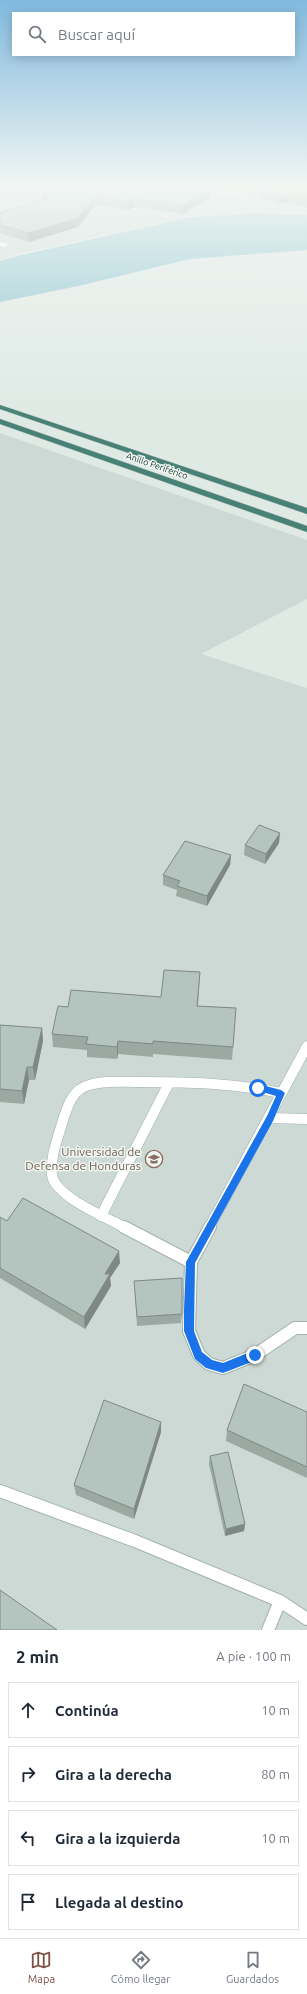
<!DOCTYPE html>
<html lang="es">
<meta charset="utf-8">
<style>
:root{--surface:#fff;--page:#f6f6f7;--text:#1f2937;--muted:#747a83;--line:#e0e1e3;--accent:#7d5146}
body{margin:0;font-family:Ubuntu,sans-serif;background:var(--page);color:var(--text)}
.stop{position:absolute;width:12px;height:12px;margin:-9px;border:3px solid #1a73e8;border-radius:50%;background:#fff}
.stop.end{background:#1a73e8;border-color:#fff;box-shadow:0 1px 4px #0008}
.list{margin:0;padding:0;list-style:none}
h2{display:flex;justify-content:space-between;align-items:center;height:52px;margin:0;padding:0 16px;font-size:17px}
h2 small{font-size:13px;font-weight:400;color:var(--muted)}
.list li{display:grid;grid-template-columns:26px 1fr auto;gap:12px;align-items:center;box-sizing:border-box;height:56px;margin:0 8px 8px;padding:0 8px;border:1px solid var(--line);border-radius:0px}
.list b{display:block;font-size:15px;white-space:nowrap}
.list em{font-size:13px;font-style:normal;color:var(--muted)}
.icon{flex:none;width:22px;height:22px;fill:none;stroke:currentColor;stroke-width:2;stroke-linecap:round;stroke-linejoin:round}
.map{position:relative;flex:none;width:307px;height:1630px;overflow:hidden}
.search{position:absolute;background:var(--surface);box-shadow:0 2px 10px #0003;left:12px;right:12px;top:12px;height:44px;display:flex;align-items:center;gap:10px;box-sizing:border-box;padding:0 14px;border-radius:0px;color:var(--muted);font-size:15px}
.sheet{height:308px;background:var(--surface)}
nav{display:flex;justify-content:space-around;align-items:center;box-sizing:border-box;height:56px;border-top:1px solid var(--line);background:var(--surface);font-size:11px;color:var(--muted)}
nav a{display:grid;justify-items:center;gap:2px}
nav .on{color:var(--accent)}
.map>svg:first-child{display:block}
</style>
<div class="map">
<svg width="307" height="1630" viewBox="0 0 307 1630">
<rect width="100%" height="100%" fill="#dfeae5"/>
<path fill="#cdd9d4" d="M0 186H307V214L191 216 13 255 0 260Z
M0 433 307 540V599L201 654 307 688V1630H0Z"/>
<path fill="#87c1ce" d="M253 214 307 215V250L190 259 78 286 0 302V261L17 256 191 217Z"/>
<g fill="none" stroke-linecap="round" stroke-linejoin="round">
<defs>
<path id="service-far2" d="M179 186C209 197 238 192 269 188
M0 244 5 245"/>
<path id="service-far1" d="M270 1118 307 1119
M101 1216 169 1083
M126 1228C109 1219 54 1196 52 1175 50 1156 58 1138 63 1120 68 1105 73 1089 89 1085 105 1080 123 1082 140 1082 187 1082 234 1083 281 1093
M209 1228 307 1046"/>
<path id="service" d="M124 1227 191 1262
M210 1227 191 1262 189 1331 199 1355 209 1364 223 1368 255 1355 295 1328H307
M0 1491 135 1541 280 1601 307 1619
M268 1630 280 1601"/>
<path id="trunk" d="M0 405 307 508V514L0 409Z
M0 419 307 526V532L0 424Z"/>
</defs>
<use href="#service-far2" stroke="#a2b1ac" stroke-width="4.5"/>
<use href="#service-far1" stroke="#a2b1ac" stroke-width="11"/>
<use href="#service" stroke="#a2b1ac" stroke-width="14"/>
<use href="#trunk" stroke="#bcc4c2" stroke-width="1"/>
<use href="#service-far2" stroke="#fff" stroke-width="4"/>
<use href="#service-far1" stroke="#fff" stroke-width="10"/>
<use href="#service" stroke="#fff" stroke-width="12"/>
<use href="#trunk" fill="#488276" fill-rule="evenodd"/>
</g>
<path fill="#9ba9a3" d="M258 186H307V208L288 202 278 204 259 198V187L258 188Z
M210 189V197L183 214 134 207 128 210 95 205 78 227 29 242 0 233V213L42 200V196Z
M279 843 265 864 244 855 245 845Z
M231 855 230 865 207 906 176 896 177 890 163 885V875Z
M200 972 198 1006 236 1008 232 1060 153 1054V1057L118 1054 117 1059 87 1057V1050L53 1047 52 1034 68 1007 161 997Z
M0 1025 42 1028 43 1041 35 1080H29L24 1104 0 1102Z
M0 1217 7 1221 120 1263 110 1278 111 1286 85 1329 0 1278Z
M135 1290 182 1314 181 1323 137 1326Z
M307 1412V1478L226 1441 227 1430Z
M161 1422V1432L134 1519 76 1495 74 1485Z
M210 1456 245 1524 244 1531 225 1536 209 1464Z"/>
<path fill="#7e8985" d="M258 186H275L258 188Z
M210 189V197L183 214V205Z
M289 195 288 202 278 204 279 196Z
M95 197V205L78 227 29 242 28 233Z
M133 199 134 207 128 210V202Z
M280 833 279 843 265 864 266 854Z
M231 855 230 865 207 906V896Z
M42 1028 43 1041 35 1080 33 1067Z
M118 1041V1054L117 1059V1047Z
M27 1067 29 1080 24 1104 22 1091Z
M119 1251 120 1263 110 1278 111 1286 85 1329 84 1317 105 1274Z
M161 1422V1432L134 1519V1509Z
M245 1524 244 1531 225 1536 226 1529Z"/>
<path fill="#b4c4be" stroke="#7e8985" d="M70 186H188L210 189 183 205 133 199 128 202 95 197 78 218 28 233 0 225V213L49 198 42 196Z
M272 186H307V200L289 195 279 196 259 190V187Z
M259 825 280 833 266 854 245 845Z
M185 841 231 855 207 896 177 886 180 881 163 875Z
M164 970 200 972 197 1006 236 1008 233 1047 153 1041V1044L118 1041 117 1047 86 1044 88 1037 52 1034 58 1006 68 1007 71 990 161 997Z
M0 1025 42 1028 33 1067H27L22 1091 0 1089Z
M23 1198 119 1251 105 1274H110L84 1317 0 1268V1217L7 1221Z
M182 1278V1314L137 1317 134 1281Z
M244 1384 307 1412V1467L227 1430Z
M104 1400 161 1422 134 1509 74 1485Z
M228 1452 245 1524 226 1529 210 1456Z
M0 1590 57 1630H0Z"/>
<linearGradient id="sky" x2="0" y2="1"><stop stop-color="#81b9de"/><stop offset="0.45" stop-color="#f1f6f3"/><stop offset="1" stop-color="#f1f6f3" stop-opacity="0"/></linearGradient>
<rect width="307" height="414" fill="url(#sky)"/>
<path fill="#1a73e8" d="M258 1084 281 1090 285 1093 273 1121 195 1263 194 1331 202 1352 212 1360 223 1363 255 1350 259 1352 260 1355 259 1359 223 1373 206 1368 195 1359 184 1331V1309L186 1262 267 1116 276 1096 256 1090 254 1088Z"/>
<defs>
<symbol id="university-ring" viewBox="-11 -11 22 22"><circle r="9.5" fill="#eff7f3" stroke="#8d6e63" stroke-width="1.5"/><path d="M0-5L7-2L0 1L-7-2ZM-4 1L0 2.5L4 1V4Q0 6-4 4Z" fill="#8d6e63"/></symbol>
</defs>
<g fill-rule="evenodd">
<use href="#university-ring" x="144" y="1149" width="20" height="20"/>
</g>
<g text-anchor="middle" stroke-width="3" stroke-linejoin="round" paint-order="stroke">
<g font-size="9" fill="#203933" stroke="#eff7f3">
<text transform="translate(157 466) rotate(19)" y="3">Anillo Periférico</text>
</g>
<g font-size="12" fill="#785e54" stroke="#eff7f3" text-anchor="end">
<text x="141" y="1156">Universidad de<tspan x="141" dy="14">Defensa de Honduras</tspan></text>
</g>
</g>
</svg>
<div class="stop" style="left:258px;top:1088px"></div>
<div class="stop end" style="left:255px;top:1355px"></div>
<div class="search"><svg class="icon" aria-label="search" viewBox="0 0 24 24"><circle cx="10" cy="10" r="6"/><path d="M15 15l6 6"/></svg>Buscar aquí</div>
</div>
<section class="sheet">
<h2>2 min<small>A pie · 100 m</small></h2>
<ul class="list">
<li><svg class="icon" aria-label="ahead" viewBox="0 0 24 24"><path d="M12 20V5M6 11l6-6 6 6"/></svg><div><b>Continúa</b></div><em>10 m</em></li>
<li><svg class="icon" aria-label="right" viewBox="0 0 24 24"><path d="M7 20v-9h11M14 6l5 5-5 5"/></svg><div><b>Gira a la derecha</b></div><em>80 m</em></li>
<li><svg class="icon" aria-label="left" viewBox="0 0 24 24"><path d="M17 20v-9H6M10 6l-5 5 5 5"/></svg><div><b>Gira a la izquierda</b></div><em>10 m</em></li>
<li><svg class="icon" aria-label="arrive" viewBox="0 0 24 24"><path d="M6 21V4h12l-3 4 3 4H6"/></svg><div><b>Llegada al destino</b></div></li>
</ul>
</section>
<nav>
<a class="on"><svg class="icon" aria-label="map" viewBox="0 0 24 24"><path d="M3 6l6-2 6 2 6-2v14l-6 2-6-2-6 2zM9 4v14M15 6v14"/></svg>Mapa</a>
<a><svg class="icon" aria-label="directions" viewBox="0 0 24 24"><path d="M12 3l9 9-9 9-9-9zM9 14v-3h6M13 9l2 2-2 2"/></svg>Cómo llegar</a>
<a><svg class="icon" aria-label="saved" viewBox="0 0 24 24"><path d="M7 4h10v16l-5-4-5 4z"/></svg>Guardados</a>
</nav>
